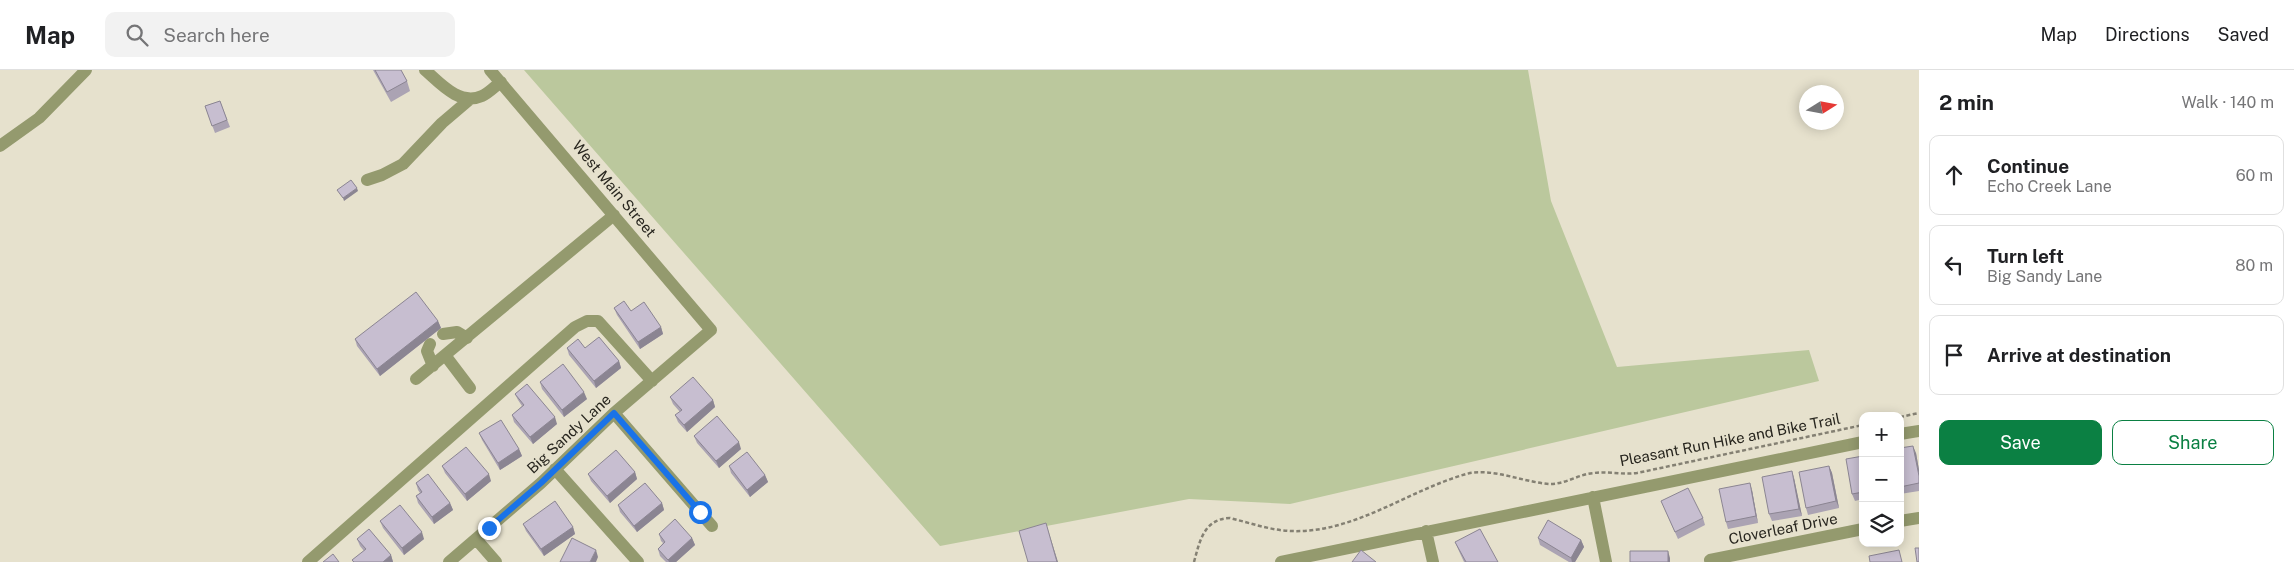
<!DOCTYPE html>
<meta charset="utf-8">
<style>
:root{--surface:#fff;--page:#f2f2f2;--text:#202124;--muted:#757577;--line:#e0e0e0;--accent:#0b8043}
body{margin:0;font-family:"Public Sans",sans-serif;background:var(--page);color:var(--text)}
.controls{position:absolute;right:15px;bottom:15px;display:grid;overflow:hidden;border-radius:10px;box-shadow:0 2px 12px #0003}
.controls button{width:45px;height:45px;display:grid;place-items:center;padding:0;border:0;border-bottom:1px solid var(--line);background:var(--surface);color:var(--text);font:25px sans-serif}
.compass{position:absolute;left:1799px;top:15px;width:45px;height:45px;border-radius:50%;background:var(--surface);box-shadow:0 2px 12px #0003;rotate:79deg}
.stop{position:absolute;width:15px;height:15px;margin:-11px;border:4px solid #1a73e8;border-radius:50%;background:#fff}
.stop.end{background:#1a73e8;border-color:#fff;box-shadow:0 1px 5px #0008}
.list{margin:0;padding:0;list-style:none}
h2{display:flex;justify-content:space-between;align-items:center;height:65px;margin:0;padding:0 20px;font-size:21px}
h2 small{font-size:16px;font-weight:400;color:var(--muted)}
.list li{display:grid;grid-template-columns:32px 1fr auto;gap:15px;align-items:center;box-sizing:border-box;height:80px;margin:0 10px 10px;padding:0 10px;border:1px solid var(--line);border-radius:10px}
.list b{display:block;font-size:19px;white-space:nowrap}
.list p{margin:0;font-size:16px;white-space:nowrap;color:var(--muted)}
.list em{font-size:16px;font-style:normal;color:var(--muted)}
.actions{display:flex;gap:10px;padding:15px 20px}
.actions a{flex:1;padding:11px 0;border:1px solid var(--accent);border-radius:10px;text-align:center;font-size:18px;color:var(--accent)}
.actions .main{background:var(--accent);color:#fff}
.icon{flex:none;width:28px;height:28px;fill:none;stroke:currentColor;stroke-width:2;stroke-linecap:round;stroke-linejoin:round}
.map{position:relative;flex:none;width:1919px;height:492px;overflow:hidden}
header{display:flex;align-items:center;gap:30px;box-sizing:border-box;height:70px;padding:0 25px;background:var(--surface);border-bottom:1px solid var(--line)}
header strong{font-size:24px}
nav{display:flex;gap:28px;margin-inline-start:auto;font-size:18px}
.search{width:350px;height:45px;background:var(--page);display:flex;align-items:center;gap:12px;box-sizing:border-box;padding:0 18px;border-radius:10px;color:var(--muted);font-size:19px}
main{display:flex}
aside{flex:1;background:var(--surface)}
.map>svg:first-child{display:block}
</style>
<header>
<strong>Map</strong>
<div class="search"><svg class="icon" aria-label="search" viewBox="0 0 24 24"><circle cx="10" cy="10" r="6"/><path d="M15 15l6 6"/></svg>Search here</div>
<nav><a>Map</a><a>Directions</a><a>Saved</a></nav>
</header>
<main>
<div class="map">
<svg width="1919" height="492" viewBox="0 0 1919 492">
<rect width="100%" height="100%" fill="#e6e1cd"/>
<path fill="#bbc89d" d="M524 0H1528L1551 131 1617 297 1809 280 1819 311 1290 434 1189 429 940 476Z"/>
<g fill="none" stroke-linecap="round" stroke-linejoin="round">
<path stroke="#848073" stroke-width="2.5" stroke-dasharray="4 2.5" stroke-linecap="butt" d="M1900 347 1919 343
M1194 492C1200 470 1204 449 1230 448 1250 453 1270 460 1290 461 1355 464 1409 419 1470 403 1497 399 1522 412 1550 414 1566 414 1579 404 1594 403 1608 401 1622 405 1637 403L1863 355"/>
<path stroke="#949a6e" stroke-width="12" d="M425 0C440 13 459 36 482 26 489 23 495 16 501 12
M0 76 39 48 86 0
M367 110 382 105 403 94 442 53 469 30
M443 264 457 262 467 268
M430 274 427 281 433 296
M445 285 470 318
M416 309 614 145
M614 343 712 456
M1900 364 1919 361
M555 399 638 492
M1593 427 1606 492
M1900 451 1919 448
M1426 461 1433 492
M476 469 496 492
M308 492 575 257 587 251H598L652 311
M449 492 541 413 614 343 711 260 490 0
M1281 492 1863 372
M1711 492 1710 490 1863 459"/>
</g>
<path fill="#aba3b3" d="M373 0H401L407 11 410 21 391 32Z
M220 31 230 57 215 63 205 36Z
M614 238 631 241 661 257 663 264 640 279 617 245Z
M438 251 441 258 380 306 357 276 355 269Z
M567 278 619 291 621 298 596 318 569 285Z
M540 312 587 329 564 347 542 319Z
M515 324 557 354 533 374 514 352 512 345 522 336 518 330Z
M670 327 713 330 715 337 687 362 678 352 675 345 680 342 673 334Z
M479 363 519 379 522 386 500 400 482 370Z
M694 366 741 379 719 398 697 373Z
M1900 378 1916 383 1919 400V421L1900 424Z
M1863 386V429L1855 431 1852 424Z
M442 396 491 411 467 431 445 403Z
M729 396 765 405 768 412 750 427 731 403Z
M1829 396 1832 403 1839 438 1808 445 1806 438Z
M635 402 637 409 610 433 591 411 588 404Z
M1794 408 1802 446 1772 451 1769 444Z
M416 413 450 433 453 440 434 454 418 433 416 426 420 423 418 420Z
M1752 420 1758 453 1728 459 1726 452Z
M1661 431 1703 448 1705 455 1678 469Z
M662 433 664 440 637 462 620 442 618 435Z
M380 451 424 469 404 485 383 458Z
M523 454 573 457 575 464 544 486 526 461Z
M659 464 692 468 695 475 676 492H666L660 486 658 479 663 473 661 471Z
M1538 468 1581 470 1584 477 1575 492H1569L1540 475Z
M357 469 391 485 393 492H353L352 490 364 481 360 476Z
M1455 472 1498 492H1464L1458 479Z"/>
<path fill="#8b8592" d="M357 118 358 121 344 131 343 128Z
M438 251 441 258 380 306 377 299Z
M661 257 663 264 640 279 638 272Z
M619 291 621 298 596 318 594 311Z
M584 322 587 329 564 347 562 340Z
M713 330 715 337 687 362 684 355Z
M555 347 557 354 533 374 530 367Z
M739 372 741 379 719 398 716 391Z
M1913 376 1916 383 1919 400V406Z
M519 379 522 386 500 400 498 393Z
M1829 396 1832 403 1839 438 1836 431Z
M1792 401 1794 408 1802 446 1799 439Z
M635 402 637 409 610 433 607 426Z
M489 404 491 411 467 431 465 424Z
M765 405 768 412 750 427 747 420Z
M1750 413 1752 420 1758 453 1756 446Z
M450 433 453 440 434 454 432 447Z
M662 433 664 440 637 462 634 456Z
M1046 453 1049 463 1058 492H1057Z
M573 457 575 464 544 486 541 479Z
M422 462 424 469 404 485 402 478Z
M692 468 695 475 676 492H669L668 490Z
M1581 470 1584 477 1575 492H1572L1571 488Z
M596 480 598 487 596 492H590Z
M1668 481 1670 488V492H1668Z
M391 485 393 492H383Z"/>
<path fill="#c7bed0" stroke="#8b8592" d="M375 0H401L407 11 387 22Z
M220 31 227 50 212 56 205 36Z
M351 110 357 118 343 128 337 120Z
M416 222 438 251 377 299 355 269Z
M624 231 631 241 644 232 661 257 638 272 614 238Z
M599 267 619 291 594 311 567 278 578 269 585 278Z
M563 294 584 322 562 340 540 312Z
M693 307 713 330 684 355 675 345 682 340 670 327Z
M527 314 555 347 530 367 512 345 524 335 515 324Z
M717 346 739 372 716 391 694 366Z
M501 350 519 379 498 393 479 363Z
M1913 376 1919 406V413L1900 417V378Z
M466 377 489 404 465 424 442 396Z
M616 380 635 402 607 426 588 404Z
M747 382 765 405 747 420 729 396Z
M1863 386V422L1852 424 1846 389Z
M1829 396 1836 431 1806 438 1799 402Z
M1792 401 1799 439 1769 444 1762 407Z
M428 404 450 433 432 447 416 426 422 422 416 413Z
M645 413 662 433 634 456 618 435Z
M1750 413 1756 446 1726 452 1719 419Z
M1688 418 1703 448 1675 462 1661 431Z
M555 431 573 457 541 479 523 454Z
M400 435 422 462 402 478 380 451Z
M675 449 692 468 668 490 658 479 665 472 659 464Z
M1548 450 1581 470 1571 488 1538 468Z
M1046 453 1057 492H1028L1019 461Z
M369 459 391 485 383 492H354L352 490 366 479 357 469Z
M1480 459 1498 492H1466L1455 472Z
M572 468 596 480 590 492H560Z
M1915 478H1919V492H1917Z
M1361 480 1376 492H1352Z
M1899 480 1902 492H1870L1869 486Z
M1630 481H1668V492H1630Z
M333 484 339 492H323Z"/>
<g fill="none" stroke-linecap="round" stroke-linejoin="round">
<path stroke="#1a73e8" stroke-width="6" d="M489 458 541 413 614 343 700 442"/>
</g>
<g text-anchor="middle" stroke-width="4" stroke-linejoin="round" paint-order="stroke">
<g font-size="15" fill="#28261f" stroke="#e6e1cd">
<text transform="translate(614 119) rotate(50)" y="5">West Main Street</text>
<text transform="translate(569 364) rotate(-43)" y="5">Big Sandy Lane</text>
<text transform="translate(1730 370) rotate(-11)" y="5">Pleasant Run Hike and Bike Trail</text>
<text transform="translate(1783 459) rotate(-11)" y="5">Cloverleaf Drive</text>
</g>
</g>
</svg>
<div class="controls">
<button>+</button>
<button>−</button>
<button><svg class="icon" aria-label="layers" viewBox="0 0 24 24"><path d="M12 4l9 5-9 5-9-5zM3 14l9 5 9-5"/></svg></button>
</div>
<svg class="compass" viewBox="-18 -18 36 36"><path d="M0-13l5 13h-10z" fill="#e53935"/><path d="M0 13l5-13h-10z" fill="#757577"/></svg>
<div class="stop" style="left:700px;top:442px"></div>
<div class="stop end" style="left:489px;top:458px"></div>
</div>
<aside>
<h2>2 min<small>Walk · 140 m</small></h2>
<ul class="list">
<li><svg class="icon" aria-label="ahead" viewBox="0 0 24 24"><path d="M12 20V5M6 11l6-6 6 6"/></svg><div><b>Continue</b><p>Echo Creek Lane</p></div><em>60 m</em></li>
<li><svg class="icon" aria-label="left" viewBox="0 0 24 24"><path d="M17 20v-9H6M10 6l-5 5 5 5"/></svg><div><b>Turn left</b><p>Big Sandy Lane</p></div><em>80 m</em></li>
<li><svg class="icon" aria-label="arrive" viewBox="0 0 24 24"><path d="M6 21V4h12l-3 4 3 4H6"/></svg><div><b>Arrive at destination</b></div></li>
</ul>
<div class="actions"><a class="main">Save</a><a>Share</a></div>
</aside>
</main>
